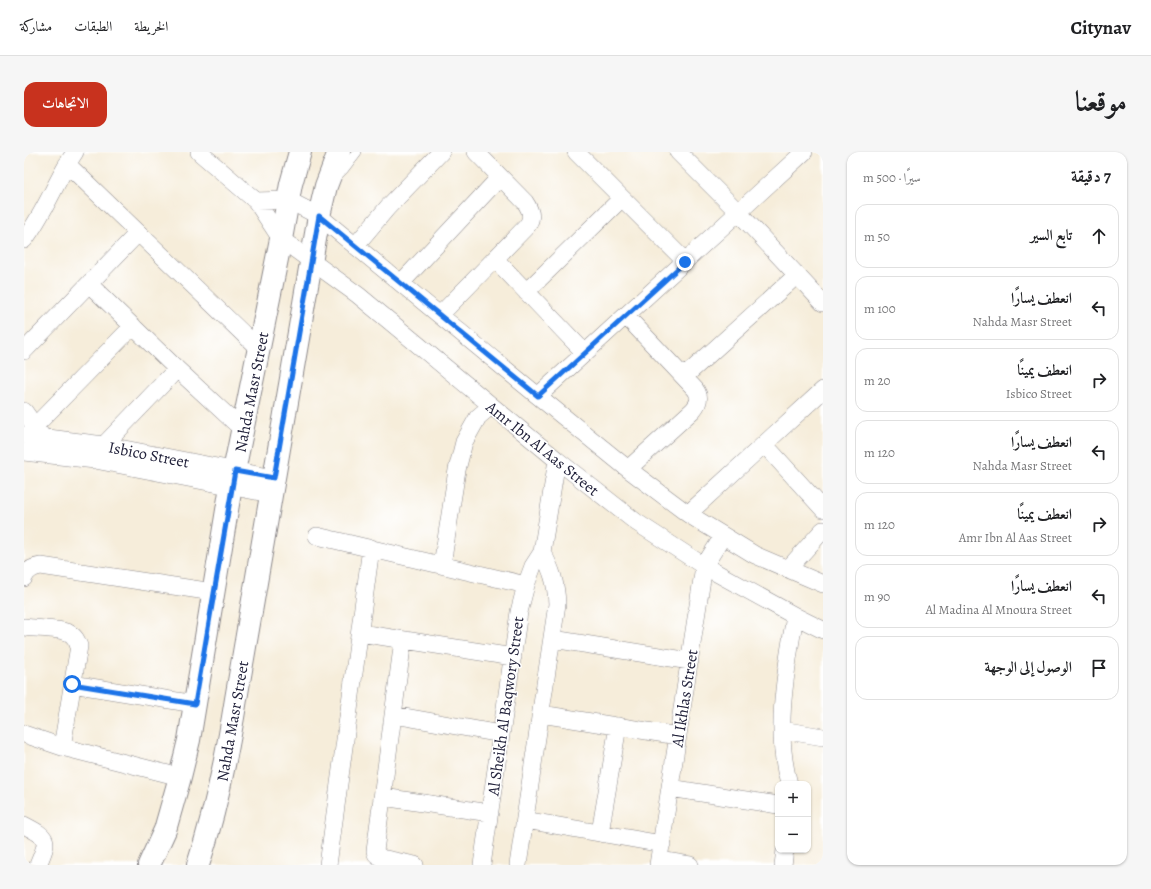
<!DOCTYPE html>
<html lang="ar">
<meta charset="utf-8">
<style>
:root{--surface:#fff;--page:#f6f6f6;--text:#202124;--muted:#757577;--line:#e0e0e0;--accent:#c8321e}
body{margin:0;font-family:Alegreya,Amiri,serif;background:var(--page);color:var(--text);direction:rtl}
.controls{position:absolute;right:12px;bottom:12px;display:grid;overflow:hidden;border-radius:8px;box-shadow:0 1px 3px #0004}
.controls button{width:36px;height:36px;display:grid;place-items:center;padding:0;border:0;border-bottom:1px solid var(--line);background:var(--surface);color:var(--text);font:20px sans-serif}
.stop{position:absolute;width:12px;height:12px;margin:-9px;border:3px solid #1a73e8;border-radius:50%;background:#fff}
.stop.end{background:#1a73e8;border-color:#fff;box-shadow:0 1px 4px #0008}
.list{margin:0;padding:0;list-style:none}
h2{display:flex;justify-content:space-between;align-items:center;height:52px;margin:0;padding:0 16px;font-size:17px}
h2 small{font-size:13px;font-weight:400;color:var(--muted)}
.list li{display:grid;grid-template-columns:26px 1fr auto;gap:12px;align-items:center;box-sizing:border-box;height:64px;margin:0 8px 8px;padding:0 8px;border:1px solid var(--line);border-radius:12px}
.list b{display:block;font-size:15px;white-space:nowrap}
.list p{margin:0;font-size:13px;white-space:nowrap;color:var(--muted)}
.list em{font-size:13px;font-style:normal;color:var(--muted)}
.icon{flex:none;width:22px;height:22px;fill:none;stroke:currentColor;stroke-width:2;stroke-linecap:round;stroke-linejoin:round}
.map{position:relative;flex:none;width:799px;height:713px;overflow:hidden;direction:ltr;border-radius:12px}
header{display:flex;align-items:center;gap:24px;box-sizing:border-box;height:56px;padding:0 20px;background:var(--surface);border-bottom:1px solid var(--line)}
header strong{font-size:19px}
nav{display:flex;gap:22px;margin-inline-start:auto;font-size:14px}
.intro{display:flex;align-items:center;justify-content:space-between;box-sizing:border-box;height:96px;padding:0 24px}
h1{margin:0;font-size:28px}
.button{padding:10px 18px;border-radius:12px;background:var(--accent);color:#fff;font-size:14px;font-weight:700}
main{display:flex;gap:24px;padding:0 24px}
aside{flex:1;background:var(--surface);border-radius:12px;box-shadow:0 1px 3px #0004}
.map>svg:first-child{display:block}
</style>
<header>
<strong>Citynav</strong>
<nav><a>الخريطة</a><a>الطبقات</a><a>مشاركة</a></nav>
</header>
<div class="intro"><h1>موقعنا</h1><a class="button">الاتجاهات</a></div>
<main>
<aside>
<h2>7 دقيقة<small>سيرًا · 500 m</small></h2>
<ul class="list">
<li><svg class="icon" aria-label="ahead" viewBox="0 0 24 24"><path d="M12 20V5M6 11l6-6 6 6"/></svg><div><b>تابع السير</b></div><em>50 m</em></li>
<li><svg class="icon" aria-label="left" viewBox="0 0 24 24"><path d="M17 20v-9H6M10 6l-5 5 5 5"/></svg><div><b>انعطف يسارًا</b><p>Nahda Masr Street</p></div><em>100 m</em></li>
<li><svg class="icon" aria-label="right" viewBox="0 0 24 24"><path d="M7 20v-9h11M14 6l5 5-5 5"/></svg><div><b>انعطف يمينًا</b><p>Isbico Street</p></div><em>20 m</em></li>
<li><svg class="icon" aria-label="left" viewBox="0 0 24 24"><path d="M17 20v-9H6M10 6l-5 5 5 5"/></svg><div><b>انعطف يسارًا</b><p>Nahda Masr Street</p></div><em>120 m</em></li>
<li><svg class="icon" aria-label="right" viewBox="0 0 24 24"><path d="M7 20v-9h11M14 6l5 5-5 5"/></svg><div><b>انعطف يمينًا</b><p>Amr Ibn Al Aas Street</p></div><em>120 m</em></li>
<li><svg class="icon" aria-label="left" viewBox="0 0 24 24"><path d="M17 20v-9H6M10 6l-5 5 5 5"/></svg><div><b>انعطف يسارًا</b><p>Al Madina Al Mnoura Street</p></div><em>90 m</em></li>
<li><svg class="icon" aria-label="arrive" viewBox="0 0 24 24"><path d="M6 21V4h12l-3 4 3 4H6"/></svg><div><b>الوصول إلى الوجهة</b></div></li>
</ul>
</aside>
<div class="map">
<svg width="799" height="713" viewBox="0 0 799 713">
<rect width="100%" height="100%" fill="#fff"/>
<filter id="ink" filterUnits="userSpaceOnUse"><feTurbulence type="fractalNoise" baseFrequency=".025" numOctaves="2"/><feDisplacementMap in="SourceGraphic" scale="8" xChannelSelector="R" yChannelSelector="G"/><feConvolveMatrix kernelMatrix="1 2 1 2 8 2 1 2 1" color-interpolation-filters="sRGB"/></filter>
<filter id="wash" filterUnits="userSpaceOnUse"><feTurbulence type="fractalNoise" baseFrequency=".012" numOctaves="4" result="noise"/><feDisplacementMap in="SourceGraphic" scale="16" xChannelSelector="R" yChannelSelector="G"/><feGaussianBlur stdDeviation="0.9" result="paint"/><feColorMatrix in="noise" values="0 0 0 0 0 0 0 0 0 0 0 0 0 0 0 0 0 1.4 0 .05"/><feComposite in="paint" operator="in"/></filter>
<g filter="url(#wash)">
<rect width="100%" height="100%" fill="#f6edda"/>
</g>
<g filter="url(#ink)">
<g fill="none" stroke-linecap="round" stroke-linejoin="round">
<defs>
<path id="service" d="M312 25 320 17 333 0"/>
<path id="minor" d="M175 0 232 49 257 87 334 143 533 308 612 370 680 414 771 464 799 478
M552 0 661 109
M654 0 714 60 799 151
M43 12 235 197
M232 49 264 48 295 64 514 244 604 317 664 362 731 403 799 432
M0 88C21 61 32 28 51 0
M331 94 364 55 417 0
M471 107 561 201
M377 131 476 25
M65 132 153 217 219 278
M502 140 598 46
M416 163 501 76C509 68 508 60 501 50L452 0
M602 164 671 237C677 245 675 251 669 258L604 317
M0 199 114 81
M660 225 773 123
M514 244 780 0
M0 259 17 283
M11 274 109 174
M0 283 80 293 249 326
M740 292 799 357
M0 300 71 308 247 342
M75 301 80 293 153 217
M664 362 799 238
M293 384 502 433
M418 413 433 318 440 290 454 265 467 254
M764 417 799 378
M0 426C3 418 9 415 17 414L189 440
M0 475C13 477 35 476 45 481 51 484 53 489 55 494L38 595
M336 481 489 505
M529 487 666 509
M379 488 351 699 352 702 357 706 391 713
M48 532 171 552
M517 562 654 584
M370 563 477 582
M758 578 799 585
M0 582 38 595 156 625
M765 632C750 579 762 518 771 464
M646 636 754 653
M359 645 466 661
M501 668 638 692
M0 673C25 686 25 687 14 713
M576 681 594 574
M635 708 666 713
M304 713 347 396
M458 713 495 460 502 433 509 414 518 400 533 308
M494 713 533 452C532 431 528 418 518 400
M634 713 680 414 699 384
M759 713 761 698"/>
<path id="tertiary" d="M125 713 141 678 156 625 165 588 207 334 257 87 267 32 276 0
M174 713C192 658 203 604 212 547L295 64 302 34 315 0"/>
</defs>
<use href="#service" stroke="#8c888a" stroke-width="10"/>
<use href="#minor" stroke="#8c888a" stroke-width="18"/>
<use href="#tertiary" stroke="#8c888a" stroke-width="24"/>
<use href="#service" stroke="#fff" stroke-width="9"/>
<use href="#minor" stroke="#fff" stroke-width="17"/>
<use href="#tertiary" stroke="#fff" stroke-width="22"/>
</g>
</g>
<g fill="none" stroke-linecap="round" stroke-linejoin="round" filter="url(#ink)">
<path stroke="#1a73e8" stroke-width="5" d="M48 532 171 552 211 319 250 326 295 64 514 244 661 110"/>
</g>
<g text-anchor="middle" stroke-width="3" stroke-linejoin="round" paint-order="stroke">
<g font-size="16" fill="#22223b" stroke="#fff">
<text transform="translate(227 240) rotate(-79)" y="6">Nahda Masr Street</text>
<text transform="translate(519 296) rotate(39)" y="6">Amr Ibn Al Aas Street</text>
<text transform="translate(125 302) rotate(11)" y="6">Isbico Street</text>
<text transform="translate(660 546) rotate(-81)" y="6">Al Ikhlas Street</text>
<text transform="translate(481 554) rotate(-82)" y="6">Al Sheikh Al Baqwory Street</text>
<text transform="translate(208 569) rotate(-80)" y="6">Nahda Masr Street</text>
</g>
</g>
</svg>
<div class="controls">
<button>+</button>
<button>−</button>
</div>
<div class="stop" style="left:48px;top:532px"></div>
<div class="stop end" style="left:661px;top:110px"></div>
</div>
</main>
